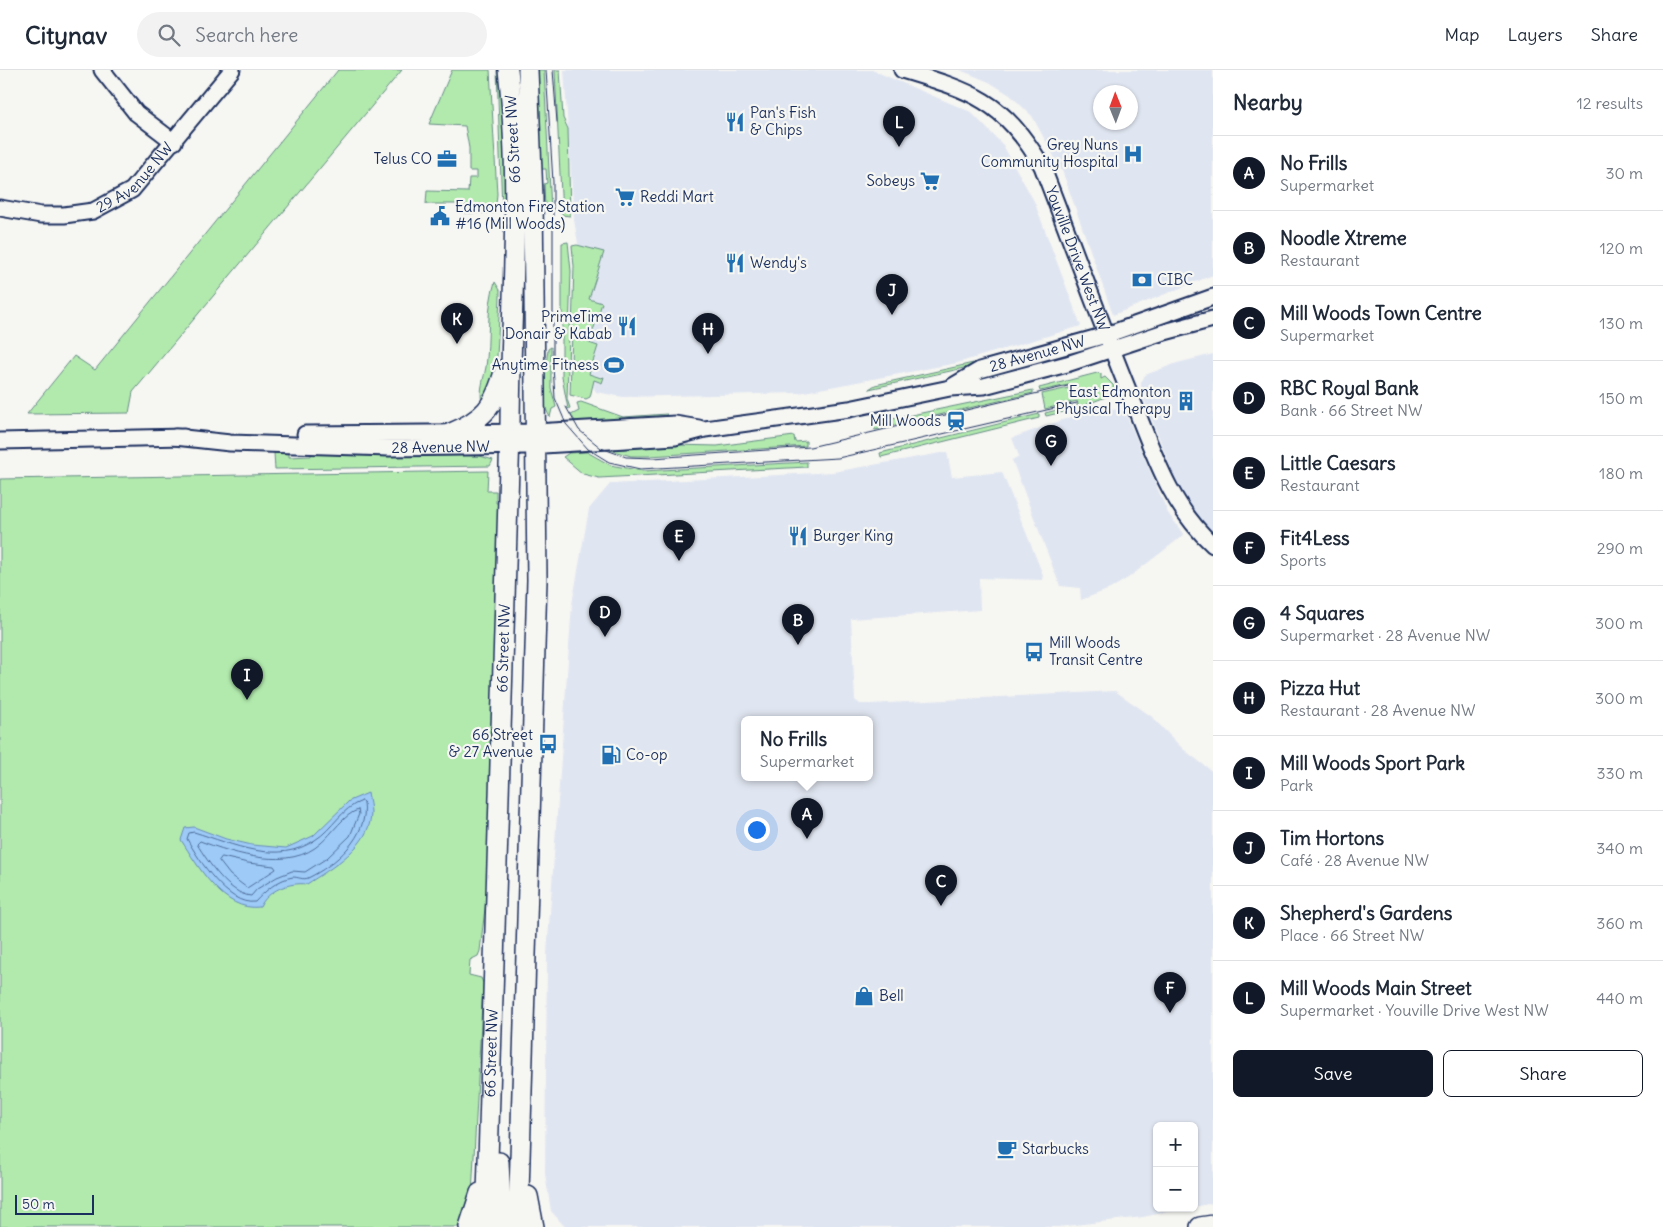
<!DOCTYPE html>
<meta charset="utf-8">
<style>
:root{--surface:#fff;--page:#f2f2f3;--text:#1f2937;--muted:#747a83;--line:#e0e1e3;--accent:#111827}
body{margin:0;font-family:Delius,sans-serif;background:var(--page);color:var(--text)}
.controls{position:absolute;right:15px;bottom:15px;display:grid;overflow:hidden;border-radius:8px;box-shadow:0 1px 4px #0004}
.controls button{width:45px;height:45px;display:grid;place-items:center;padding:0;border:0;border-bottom:1px solid var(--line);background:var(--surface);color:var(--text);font:25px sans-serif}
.compass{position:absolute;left:1093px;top:15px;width:45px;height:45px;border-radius:50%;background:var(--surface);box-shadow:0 1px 4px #0004;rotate:359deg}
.scale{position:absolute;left:15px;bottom:12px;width:79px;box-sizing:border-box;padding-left:5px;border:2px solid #1b2f5e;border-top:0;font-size:14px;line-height:18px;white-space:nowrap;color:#1b2f5e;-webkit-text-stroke:4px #f6f6f2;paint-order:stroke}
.you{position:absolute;left:756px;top:759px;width:18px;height:18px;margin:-12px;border:4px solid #fff;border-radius:50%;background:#1a73e8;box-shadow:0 0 0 8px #1a73e833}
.badge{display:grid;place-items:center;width:32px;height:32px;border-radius:50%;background:var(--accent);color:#fff;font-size:16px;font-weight:700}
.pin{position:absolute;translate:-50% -41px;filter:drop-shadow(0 1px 2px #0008)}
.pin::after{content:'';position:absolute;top:26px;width:18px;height:15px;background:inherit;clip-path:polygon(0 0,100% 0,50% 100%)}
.popup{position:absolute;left:741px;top:646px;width:132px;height:65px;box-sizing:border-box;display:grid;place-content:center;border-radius:8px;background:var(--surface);filter:drop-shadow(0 1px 4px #0005);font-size:16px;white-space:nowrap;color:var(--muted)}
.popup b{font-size:19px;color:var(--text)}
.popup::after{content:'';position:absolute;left:50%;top:100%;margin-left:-10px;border:10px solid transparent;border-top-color:var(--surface)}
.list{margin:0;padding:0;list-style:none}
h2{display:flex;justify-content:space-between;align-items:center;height:65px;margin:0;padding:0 20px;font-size:21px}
h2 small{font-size:16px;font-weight:400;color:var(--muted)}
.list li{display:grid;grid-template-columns:32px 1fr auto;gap:15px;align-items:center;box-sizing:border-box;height:75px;padding:0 20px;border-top:1px solid var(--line)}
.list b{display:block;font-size:19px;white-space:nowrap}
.list p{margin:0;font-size:16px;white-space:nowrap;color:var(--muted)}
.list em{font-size:16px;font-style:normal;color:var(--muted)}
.actions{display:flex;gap:10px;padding:15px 20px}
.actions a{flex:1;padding:11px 0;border:1px solid var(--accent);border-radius:8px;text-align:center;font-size:18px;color:var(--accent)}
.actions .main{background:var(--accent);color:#fff}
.icon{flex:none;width:28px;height:28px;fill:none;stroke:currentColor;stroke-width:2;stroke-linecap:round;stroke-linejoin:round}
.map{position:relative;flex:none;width:1213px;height:1157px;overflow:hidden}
header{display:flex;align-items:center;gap:30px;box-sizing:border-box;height:70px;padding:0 25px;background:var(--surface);border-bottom:1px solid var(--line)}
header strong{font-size:24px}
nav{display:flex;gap:28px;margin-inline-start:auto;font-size:18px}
.search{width:350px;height:45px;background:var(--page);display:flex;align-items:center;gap:12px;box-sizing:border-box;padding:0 18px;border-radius:28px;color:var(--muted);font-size:19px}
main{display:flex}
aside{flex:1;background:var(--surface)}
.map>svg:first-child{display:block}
</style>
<header>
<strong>Citynav</strong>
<div class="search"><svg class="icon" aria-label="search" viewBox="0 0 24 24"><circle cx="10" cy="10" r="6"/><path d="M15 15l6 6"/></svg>Search here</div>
<nav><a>Map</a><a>Layers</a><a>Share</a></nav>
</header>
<main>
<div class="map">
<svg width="1213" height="1157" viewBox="0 0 1213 1157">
<rect width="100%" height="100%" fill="#f6f6f2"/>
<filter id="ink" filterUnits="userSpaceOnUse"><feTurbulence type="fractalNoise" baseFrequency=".02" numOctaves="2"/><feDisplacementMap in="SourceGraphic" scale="10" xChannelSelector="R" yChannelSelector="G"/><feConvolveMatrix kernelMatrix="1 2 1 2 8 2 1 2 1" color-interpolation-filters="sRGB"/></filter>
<g filter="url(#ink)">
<path fill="#e0e6f1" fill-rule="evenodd" d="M564 0H872L971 42 1003 75 1034 131 1081 256 957 293 799 323 623 327 596 322 585 301 582 197 574 150Z
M960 0H1213V205L1113 245 1063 103 1032 46 1010 25 989 12ZM1100 22H1130V52H1100Z
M1213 284V463L1205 456 1181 424 1141 322V313L1145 305 1177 293Z
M1104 335 1126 344 1168 443 1184 465 1128 508 1110 519 1081 530 1080 518 1060 516 1012 390 1019 386 1012 368Z
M947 382 952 407 1002 402 1043 505 1042 510 979 508 980 540 851 549 855 630 860 634H870L1115 621 1151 646 1183 679 1213 702V1133L1194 1137V1056H1157V1138H1187L1143 1147 1058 1157H565L551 1141 545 1104 547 884 572 534 589 439 610 414 833 402ZM744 650H870V708H744Z"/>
<path fill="#b2eaad" stroke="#668c86" d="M338 0H402L133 322 129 343 27 344 74 286 95 300Z
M452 0H490L497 124 495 143H465V134H426L427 121 468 122 469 108H477V101H469V78L465 56 429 54Z
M497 0H500L506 122 505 134 502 139Z
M536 0H544L551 141 545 138 544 114 547 113 546 99H542Z
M555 0H560L563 48 568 59 570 146 562 145Z
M568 172 571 201 567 329 570 338 568 339 562 307V173Z
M577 175 604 182 589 229 602 233 589 273 598 276 589 304 601 308 604 307 602 313 594 310 590 327 586 329 570 325 574 196 572 176Z
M495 212 500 220V227L496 306 482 332C479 321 484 308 486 297 490 269 486 239 495 212Z
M551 277V318L556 337 552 339 550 347C538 329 546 300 548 279Z
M1009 285 982 294 869 319 875 315Z
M1097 303 1101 304V309L1105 307 1113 315 1116 323 1072 340 1046 346 1045 343 1078 335 1077 331 1045 339 1042 324 1073 317V314L1040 321 1039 318Z
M1033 320V323L875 360 873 353Z
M581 332 623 347 667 344 665 346 576 352 571 345 579 341 577 333Z
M1039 344V348L881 387 880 383Z
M794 366 795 372 806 371V376L650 386H631L610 380 675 375 717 376Z
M312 380 480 386 493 390 490 396 275 399 274 383H289V387L311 386Z
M587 382 610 395 643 401 807 392V397L599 408 583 404 563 387 569 383Z
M488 401 487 421H496V433H500L487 821 480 881 478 886 470 890 469 905 481 908 483 913 472 1125 460 1157H0V409Z"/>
<path fill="#9dcaf7" stroke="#698cba" d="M368 723C369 730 371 737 371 743 371 776 330 799 307 814 289 812 268 820 260 837 223 842 198 796 181 770L185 758 194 757 226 769 252 775 286 778 313 766 349 731Z"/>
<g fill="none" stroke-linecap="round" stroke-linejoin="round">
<path stroke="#4f6d9b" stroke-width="1" d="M362 731 364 733C369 766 335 795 308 808 303 810 298 807 293 807 278 809 264 822 255 832 228 836 199 790 187 769L189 763 194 762C233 774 277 796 315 770 333 759 341 738 362 731Z
M358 740 359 744 350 766 327 788 305 802 292 801 277 807 257 819 251 826C229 824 208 792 197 774L200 771C235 784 290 802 321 773 332 764 344 744 358 740Z
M222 787 248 793 274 796 276 799 247 818 230 805 219 791Z"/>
<defs>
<g id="minor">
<path d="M102 0 136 43 174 72"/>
<path id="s1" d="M902 0C972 21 1003 30 1042 96 1072 173 1100 251 1131 327 1153 381 1169 435 1213 475"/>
<path id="s2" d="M0 138 41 145H64L93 141 132 120 232 0"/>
<path id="s3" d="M953 316 980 300 1106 265 1213 227"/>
<path d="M305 364 535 362 675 354 699 358"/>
<path id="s4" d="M175 367 230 373 389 378 527 376 675 367 705 359 849 339 950 318 984 316 1067 294 1161 263 1213 249"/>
<path d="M0 371 184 367"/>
</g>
<g id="major">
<path d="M449 364C485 349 494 337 505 299"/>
<path d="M499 1092 502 1157"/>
<path d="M528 1126 534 1157"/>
<path d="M469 1157 480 1123"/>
<path id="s5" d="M486 1157 510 363C510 241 522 121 508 0"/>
<path d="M518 1157 537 510 533 128 528 0"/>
<path d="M1200 1157 1213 1155"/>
</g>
</defs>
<use href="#minor" stroke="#1b2f5e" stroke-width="19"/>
<use href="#major" stroke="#1b2f5e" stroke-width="22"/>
<use href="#minor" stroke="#f6f6f2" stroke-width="15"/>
<use href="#major" stroke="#f6f6f2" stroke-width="19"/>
<path stroke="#1b2f5e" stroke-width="1" d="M546 0 553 112V296L555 328 566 354 588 379 609 392 640 399 838 388 1077 333
M553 0 557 52
M566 337 579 360 601 378 626 387 653 388 810 377 1072 315"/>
</g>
</g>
<defs>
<symbol id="restaurant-bare" viewBox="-9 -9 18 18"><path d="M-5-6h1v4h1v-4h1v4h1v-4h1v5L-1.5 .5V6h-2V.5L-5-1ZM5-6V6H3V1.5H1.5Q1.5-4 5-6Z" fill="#1f6fb2" stroke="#f6f6f2" stroke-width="2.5" paint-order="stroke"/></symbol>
<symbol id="hospital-bare" viewBox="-9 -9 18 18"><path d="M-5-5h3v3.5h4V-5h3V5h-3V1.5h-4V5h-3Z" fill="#1f6fb2" stroke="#f6f6f2" stroke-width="2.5" paint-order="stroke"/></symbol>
<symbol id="office-bare" viewBox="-9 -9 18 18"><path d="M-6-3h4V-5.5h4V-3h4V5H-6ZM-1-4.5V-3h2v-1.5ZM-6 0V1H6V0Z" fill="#1f6fb2" stroke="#f6f6f2" stroke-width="2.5" paint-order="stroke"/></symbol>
<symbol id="supermarket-bare" viewBox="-9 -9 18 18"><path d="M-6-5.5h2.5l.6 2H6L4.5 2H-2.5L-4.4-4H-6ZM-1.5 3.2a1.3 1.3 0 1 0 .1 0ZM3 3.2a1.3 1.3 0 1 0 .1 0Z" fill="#1f6fb2" stroke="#f6f6f2" stroke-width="2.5" paint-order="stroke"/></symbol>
<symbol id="civic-bare" viewBox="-9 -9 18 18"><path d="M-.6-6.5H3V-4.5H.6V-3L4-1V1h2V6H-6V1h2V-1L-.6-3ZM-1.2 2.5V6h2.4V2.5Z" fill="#1f6fb2" stroke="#f6f6f2" stroke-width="2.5" paint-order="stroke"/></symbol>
<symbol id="bank-bare" viewBox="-9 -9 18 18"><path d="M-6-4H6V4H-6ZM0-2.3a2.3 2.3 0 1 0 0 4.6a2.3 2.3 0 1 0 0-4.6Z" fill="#1f6fb2" stroke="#f6f6f2" stroke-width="2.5" paint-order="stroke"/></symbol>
<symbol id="stadium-bare" viewBox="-9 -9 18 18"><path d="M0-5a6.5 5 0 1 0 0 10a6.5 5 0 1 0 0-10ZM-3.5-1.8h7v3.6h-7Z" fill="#1f6fb2" stroke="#f6f6f2" stroke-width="2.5" paint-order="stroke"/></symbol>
<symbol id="building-bare" viewBox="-9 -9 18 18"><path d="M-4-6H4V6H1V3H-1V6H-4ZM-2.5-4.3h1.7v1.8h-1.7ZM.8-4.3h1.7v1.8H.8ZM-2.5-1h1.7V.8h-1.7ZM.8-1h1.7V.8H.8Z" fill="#1f6fb2" stroke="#f6f6f2" stroke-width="2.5" paint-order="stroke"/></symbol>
<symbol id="station-bare" viewBox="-9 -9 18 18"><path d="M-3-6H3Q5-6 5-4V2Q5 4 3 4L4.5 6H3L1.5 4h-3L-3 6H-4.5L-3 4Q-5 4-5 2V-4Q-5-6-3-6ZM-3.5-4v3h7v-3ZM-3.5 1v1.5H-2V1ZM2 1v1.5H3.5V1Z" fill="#1f6fb2" stroke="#f6f6f2" stroke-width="2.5" paint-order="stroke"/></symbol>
<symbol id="bus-bare" viewBox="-9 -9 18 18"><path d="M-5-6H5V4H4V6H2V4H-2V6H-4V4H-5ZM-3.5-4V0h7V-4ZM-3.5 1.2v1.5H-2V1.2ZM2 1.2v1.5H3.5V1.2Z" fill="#1f6fb2" stroke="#f6f6f2" stroke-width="2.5" paint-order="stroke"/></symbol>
<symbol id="fuel-bare" viewBox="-9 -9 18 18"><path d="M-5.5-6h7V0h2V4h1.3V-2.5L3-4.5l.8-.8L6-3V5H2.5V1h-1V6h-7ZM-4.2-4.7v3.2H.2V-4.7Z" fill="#1f6fb2" stroke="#f6f6f2" stroke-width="2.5" paint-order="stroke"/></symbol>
<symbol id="shop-bare" viewBox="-9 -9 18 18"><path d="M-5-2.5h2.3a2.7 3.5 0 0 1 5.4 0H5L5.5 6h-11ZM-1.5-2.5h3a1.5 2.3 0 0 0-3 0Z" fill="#1f6fb2" stroke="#f6f6f2" stroke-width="2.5" paint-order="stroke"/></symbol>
<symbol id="cafe-bare" viewBox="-9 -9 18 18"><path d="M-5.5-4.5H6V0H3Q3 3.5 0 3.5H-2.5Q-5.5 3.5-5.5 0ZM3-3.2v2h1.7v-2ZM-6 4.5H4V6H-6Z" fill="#1f6fb2" stroke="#f6f6f2" stroke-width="2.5" paint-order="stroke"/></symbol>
</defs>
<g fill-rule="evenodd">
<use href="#restaurant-bare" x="721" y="38" width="28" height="28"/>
<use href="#hospital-bare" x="1119" y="70" width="28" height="28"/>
<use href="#office-bare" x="433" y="75" width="28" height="28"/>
<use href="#supermarket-bare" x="916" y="97" width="28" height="28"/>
<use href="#supermarket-bare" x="611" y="113" width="28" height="28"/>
<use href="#civic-bare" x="426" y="132" width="28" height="28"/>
<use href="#restaurant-bare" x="721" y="179" width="28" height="28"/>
<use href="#bank-bare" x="1128" y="196" width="28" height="28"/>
<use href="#restaurant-bare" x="613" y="242" width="28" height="28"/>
<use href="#stadium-bare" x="600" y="281" width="28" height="28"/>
<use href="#building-bare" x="1172" y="317" width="28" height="28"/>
<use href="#station-bare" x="942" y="337" width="28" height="28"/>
<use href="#restaurant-bare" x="784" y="452" width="28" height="28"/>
<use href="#bus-bare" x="1020" y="568" width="28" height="28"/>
<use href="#bus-bare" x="534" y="660" width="28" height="28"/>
<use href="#fuel-bare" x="597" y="671" width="28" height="28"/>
<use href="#shop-bare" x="850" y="912" width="28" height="28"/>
<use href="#cafe-bare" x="993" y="1065" width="28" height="28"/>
</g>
<g text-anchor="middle" stroke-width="4.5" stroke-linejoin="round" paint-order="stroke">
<g font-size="15" fill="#1b2f5e" stroke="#f6f6f2" text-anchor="start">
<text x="750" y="48">Pan's Fish<tspan x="750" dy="17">&amp; Chips</tspan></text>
<text x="1118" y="80" text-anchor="end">Grey Nuns<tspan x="1118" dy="17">Community Hospital</tspan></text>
<text x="432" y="94" text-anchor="end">Telus CO</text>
<text x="915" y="116" text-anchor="end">Sobeys</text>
<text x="640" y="132">Reddi Mart</text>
<text x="455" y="142">Edmonton Fire Station<tspan x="455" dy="17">#16 (Mill Woods)</tspan></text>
<text x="750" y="198">Wendy's</text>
<text x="1157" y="215">CIBC</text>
<text x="612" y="252" text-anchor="end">PrimeTime<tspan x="612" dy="17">Donair &amp; Kabab</tspan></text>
<text x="599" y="300" text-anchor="end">Anytime Fitness</text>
<text x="1171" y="327" text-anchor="end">East Edmonton<tspan x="1171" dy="17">Physical Therapy</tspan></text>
<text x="941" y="356" text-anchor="end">Mill Woods</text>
<text x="813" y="471">Burger King</text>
<text x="1049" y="578">Mill Woods<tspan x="1049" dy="17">Transit Centre</tspan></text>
<text x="533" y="670" text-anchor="end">66 Street<tspan x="533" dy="17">&amp; 27 Avenue</tspan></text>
<text x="626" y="690">Co-op</text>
<text x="879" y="931">Bell</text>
<text x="1022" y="1084">Starbucks</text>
</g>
<g font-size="15" fill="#1b2f5e" stroke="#f6f6f2">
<text transform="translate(513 69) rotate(-93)" y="5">66 Street NW</text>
<text dy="5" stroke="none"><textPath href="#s2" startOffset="148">29 Avenue NW</textPath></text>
<text dy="5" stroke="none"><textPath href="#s1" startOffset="275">Youville Drive West NW</textPath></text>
<text dy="5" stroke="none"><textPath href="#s3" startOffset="91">28 Avenue NW</textPath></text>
<text dy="5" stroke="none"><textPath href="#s4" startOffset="266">28 Avenue NW</textPath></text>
<text dy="5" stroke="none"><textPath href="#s5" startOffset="579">66 Street NW</textPath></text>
<text dy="5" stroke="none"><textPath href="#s5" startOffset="174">66 Street NW</textPath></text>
</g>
</g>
</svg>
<div class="controls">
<button>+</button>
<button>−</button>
</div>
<svg class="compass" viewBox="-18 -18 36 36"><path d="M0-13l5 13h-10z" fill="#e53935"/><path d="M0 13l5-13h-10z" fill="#747a83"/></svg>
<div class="scale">50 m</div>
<div class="you"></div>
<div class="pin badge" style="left:807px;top:769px">A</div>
<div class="popup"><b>No Frills</b>Supermarket</div>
<div class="pin badge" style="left:798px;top:575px">B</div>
<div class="pin badge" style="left:941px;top:836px">C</div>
<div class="pin badge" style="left:605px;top:567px">D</div>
<div class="pin badge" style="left:679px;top:491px">E</div>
<div class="pin badge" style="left:1170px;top:943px">F</div>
<div class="pin badge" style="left:1051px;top:396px">G</div>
<div class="pin badge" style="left:708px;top:284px">H</div>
<div class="pin badge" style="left:247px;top:630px">I</div>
<div class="pin badge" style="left:892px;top:245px">J</div>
<div class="pin badge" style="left:457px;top:274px">K</div>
<div class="pin badge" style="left:899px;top:77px">L</div>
</div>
<aside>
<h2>Nearby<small>12 results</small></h2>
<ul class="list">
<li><span class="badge">A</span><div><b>No Frills</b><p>Supermarket</p></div><em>30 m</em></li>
<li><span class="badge">B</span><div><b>Noodle Xtreme</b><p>Restaurant</p></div><em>120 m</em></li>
<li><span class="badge">C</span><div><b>Mill Woods Town Centre</b><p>Supermarket</p></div><em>130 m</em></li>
<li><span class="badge">D</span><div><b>RBC Royal Bank</b><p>Bank · 66 Street NW</p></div><em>150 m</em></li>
<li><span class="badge">E</span><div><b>Little Caesars</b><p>Restaurant</p></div><em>180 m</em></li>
<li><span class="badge">F</span><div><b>Fit4Less</b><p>Sports</p></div><em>290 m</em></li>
<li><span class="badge">G</span><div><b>4 Squares</b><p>Supermarket · 28 Avenue NW</p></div><em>300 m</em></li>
<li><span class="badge">H</span><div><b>Pizza Hut</b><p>Restaurant · 28 Avenue NW</p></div><em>300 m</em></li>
<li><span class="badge">I</span><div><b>Mill Woods Sport Park</b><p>Park</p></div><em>330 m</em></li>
<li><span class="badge">J</span><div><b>Tim Hortons</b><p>Café · 28 Avenue NW</p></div><em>340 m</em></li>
<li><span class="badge">K</span><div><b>Shepherd's Gardens</b><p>Place · 66 Street NW</p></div><em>360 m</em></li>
<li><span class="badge">L</span><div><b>Mill Woods Main Street</b><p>Supermarket · Youville Drive West NW</p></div><em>440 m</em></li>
</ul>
<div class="actions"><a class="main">Save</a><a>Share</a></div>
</aside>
</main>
